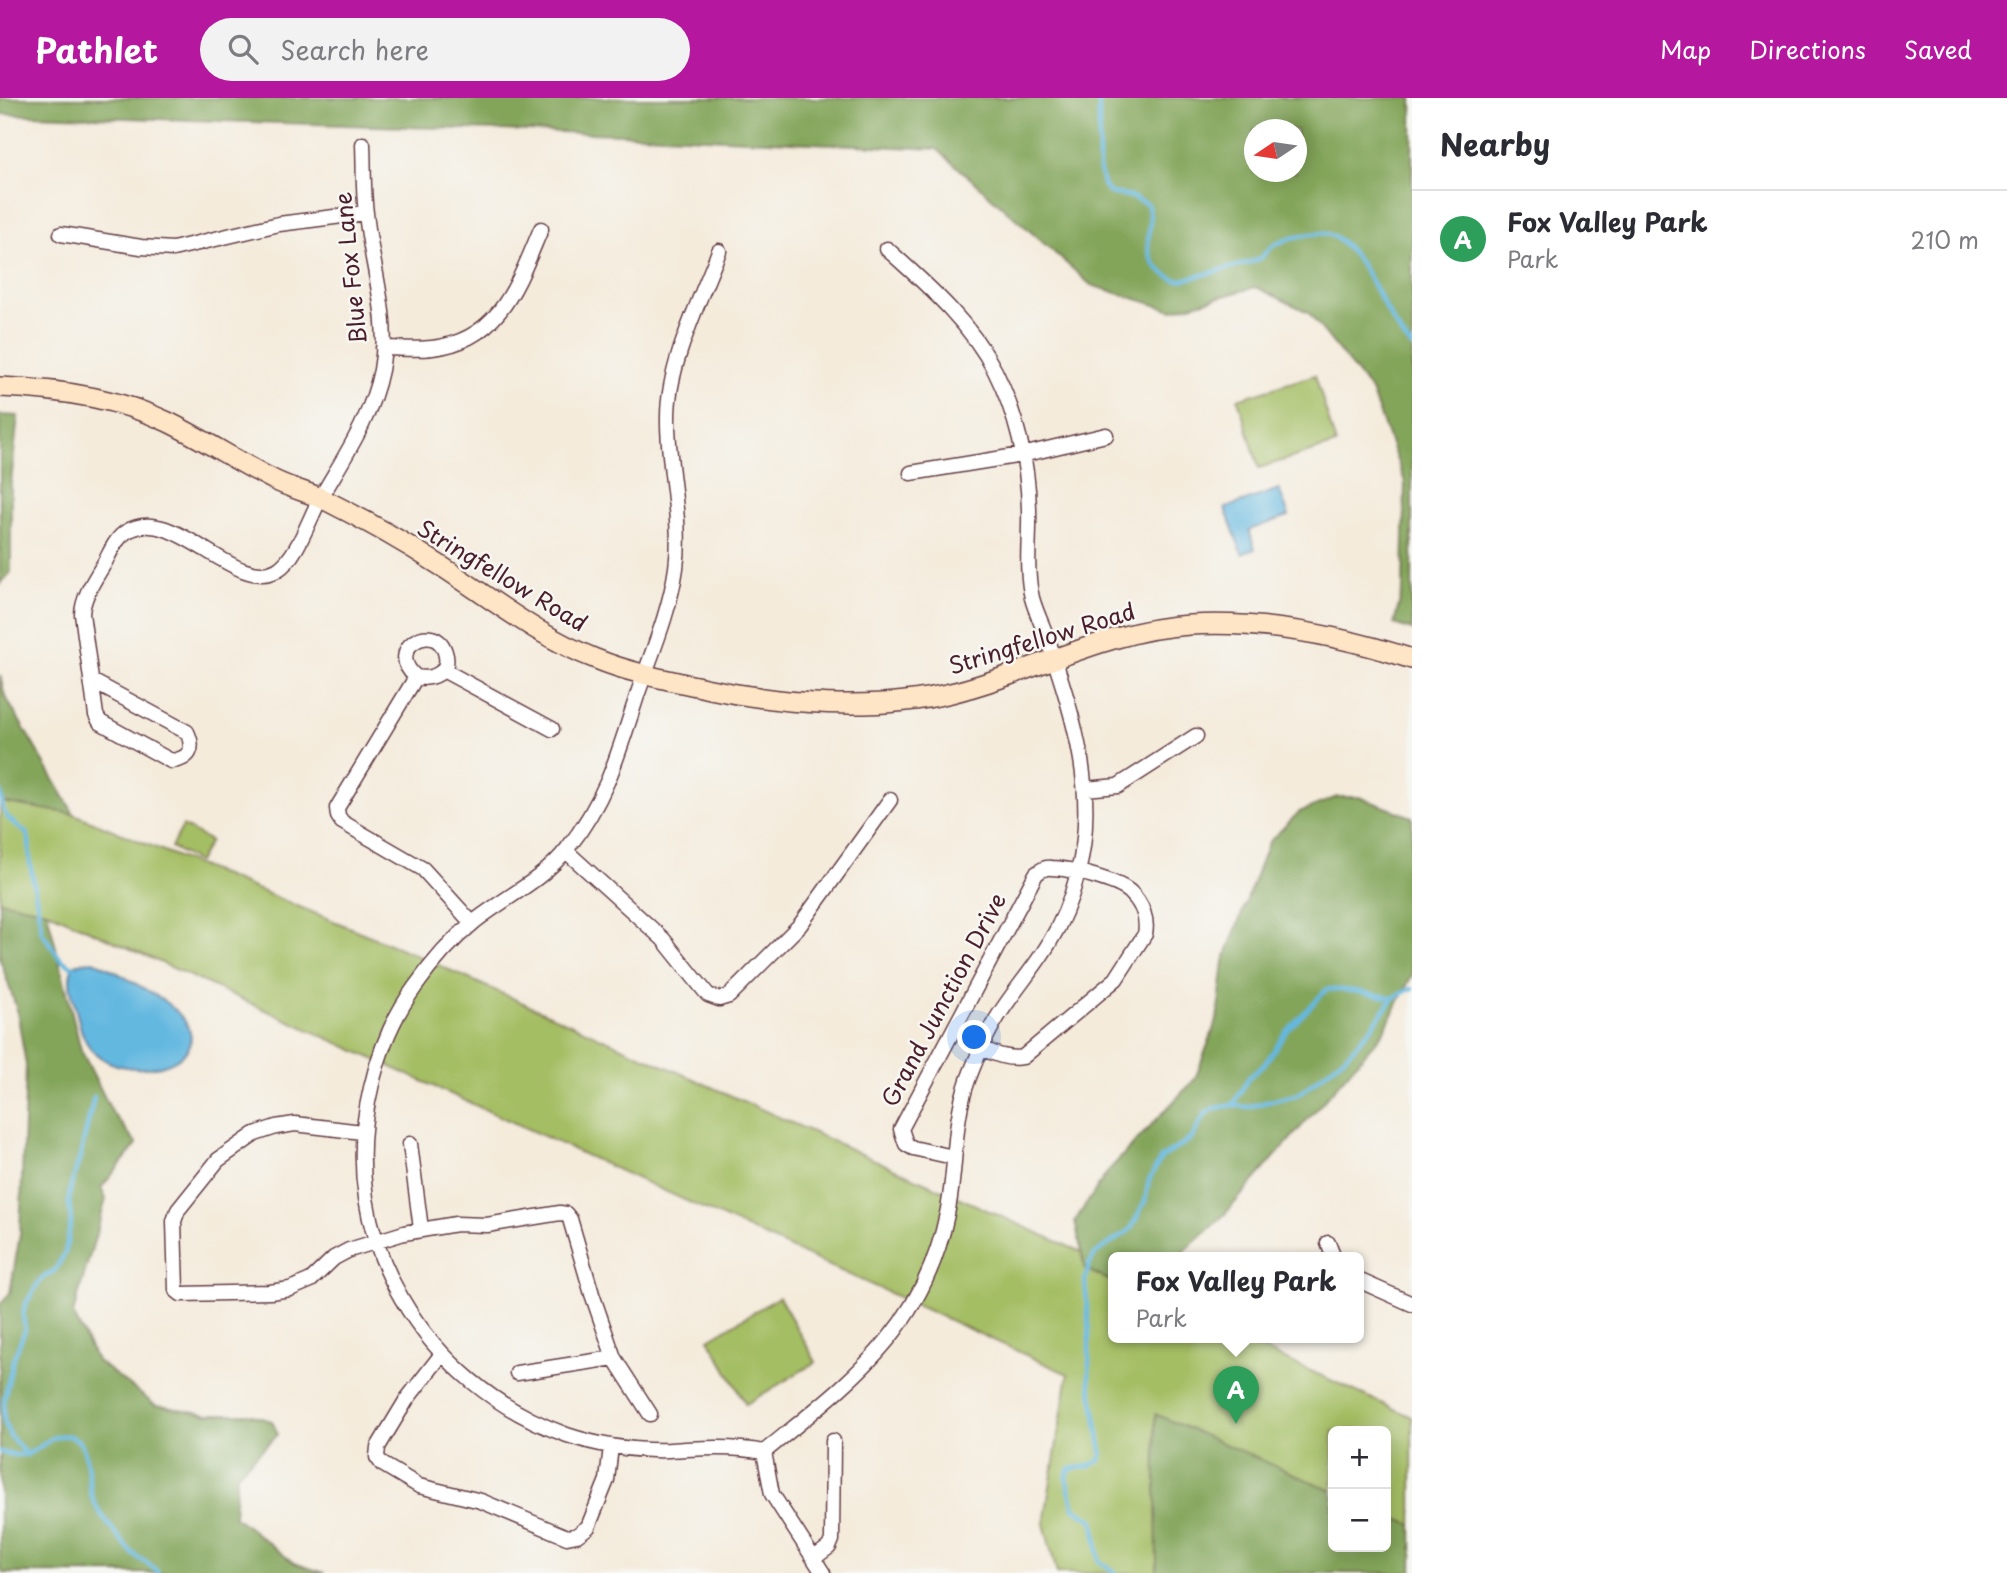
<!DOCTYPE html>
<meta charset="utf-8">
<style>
:root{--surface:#fff;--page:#f2f2f3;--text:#2b2b33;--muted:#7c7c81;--line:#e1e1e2;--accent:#b5179e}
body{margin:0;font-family:"Playpen Sans",sans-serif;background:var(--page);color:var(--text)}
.controls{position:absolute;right:21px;bottom:21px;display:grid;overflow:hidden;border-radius:10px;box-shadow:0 4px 18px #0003}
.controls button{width:63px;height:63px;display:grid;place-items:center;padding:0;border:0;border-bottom:2px solid var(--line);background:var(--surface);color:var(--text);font:35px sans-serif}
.compass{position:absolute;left:1244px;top:21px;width:63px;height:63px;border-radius:50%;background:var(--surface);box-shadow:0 4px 18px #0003;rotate:257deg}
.you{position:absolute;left:975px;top:940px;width:24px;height:24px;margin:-18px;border:5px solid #fff;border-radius:50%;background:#1a73e8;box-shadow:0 0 0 10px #1a73e833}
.badge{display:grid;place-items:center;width:46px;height:46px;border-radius:50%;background:var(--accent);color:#fff;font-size:23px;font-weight:700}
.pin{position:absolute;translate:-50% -58px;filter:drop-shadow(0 2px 4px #0008)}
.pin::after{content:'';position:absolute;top:37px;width:24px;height:21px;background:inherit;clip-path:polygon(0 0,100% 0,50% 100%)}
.popup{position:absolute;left:1108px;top:1154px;width:256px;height:91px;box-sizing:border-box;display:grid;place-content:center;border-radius:10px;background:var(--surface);filter:drop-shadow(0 2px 5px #0005);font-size:23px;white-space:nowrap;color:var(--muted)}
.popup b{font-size:26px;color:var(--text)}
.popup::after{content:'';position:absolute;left:50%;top:100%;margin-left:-14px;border:14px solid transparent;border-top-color:var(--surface)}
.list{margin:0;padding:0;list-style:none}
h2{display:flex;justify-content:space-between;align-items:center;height:91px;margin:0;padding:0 28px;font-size:30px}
h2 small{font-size:23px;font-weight:400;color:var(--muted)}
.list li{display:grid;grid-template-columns:46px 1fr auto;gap:21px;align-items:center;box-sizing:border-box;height:98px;padding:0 28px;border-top:2px solid var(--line)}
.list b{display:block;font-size:26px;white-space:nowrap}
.list p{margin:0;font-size:23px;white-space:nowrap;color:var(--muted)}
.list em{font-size:23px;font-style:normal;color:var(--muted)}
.icon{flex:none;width:38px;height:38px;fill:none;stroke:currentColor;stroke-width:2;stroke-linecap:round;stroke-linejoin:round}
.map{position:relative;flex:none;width:1412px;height:1475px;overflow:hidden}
header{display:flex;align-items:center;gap:42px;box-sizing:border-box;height:98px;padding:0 35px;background:var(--accent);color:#fff}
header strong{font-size:33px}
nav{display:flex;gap:38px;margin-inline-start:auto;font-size:24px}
.search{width:490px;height:63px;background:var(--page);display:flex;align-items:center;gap:18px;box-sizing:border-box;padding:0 24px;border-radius:38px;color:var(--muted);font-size:26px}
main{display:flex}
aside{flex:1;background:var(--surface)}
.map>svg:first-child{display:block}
</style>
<header>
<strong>Pathlet</strong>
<div class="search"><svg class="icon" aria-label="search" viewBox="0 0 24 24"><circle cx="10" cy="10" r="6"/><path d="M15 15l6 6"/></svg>Search here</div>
<nav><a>Map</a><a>Directions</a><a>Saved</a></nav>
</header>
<main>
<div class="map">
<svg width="1412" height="1475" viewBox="0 0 1412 1475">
<rect width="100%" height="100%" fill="#f6f6f2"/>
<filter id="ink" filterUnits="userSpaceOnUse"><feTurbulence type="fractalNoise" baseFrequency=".0143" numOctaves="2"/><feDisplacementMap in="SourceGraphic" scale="14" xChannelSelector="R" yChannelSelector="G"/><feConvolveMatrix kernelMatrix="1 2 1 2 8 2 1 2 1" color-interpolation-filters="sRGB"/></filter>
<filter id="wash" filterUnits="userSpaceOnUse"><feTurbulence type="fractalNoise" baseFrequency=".00686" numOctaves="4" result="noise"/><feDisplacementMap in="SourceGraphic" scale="28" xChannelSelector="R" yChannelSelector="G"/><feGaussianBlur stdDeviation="1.57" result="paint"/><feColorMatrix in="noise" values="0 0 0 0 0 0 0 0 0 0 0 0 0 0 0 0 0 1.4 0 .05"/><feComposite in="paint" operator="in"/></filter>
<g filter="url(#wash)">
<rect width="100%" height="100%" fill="#f4ebdb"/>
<path fill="#a4be64" stroke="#776e48" stroke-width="2" fill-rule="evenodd" d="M1315 277 1336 346 1259 370 1238 301Z
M0 704 74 716 409 854 1081 1154 1085 1171 1113 1184 1114 1240H1238L1412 1319V1475H1057L1044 1426 1068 1276 47 813 0 803ZM1333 1333H1386V1449H1333Z
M183 728 210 743 198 764 171 749Z
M779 1199 816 1264 746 1306 709 1241Z"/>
<path fill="#83a55a" stroke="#666242" stroke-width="2" fill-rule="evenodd" d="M0 0H1412V532L1394 526 1403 490 1405 384 1371 293 1308 214 1256 189 1172 212 1091 187 937 51 620 36 0 16ZM1254 32H1296V74H1254Z
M0 317 18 318 11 385V474L0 486Z
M0 577 5 598 74 716 0 704Z
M1337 699H1359L1412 719V877L1383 935 1225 1116 1177 1160H1114L1113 1184 1085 1171 1075 1123 1109 1072 1195 981 1217 922 1224 863 1268 745 1299 714Z
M0 803 47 813 81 952 112 1014 137 1046 101 1090 106 1101 73 1216 96 1262 155 1307 207 1316H249L272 1323 278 1336 237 1376 234 1418 294 1465 325 1475H3L0 1469V1206L10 1195 20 1136 26 967 17 912 0 861Z
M1155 1316 1333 1393V1449H1386V1416L1412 1427V1475H1157Z"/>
<path fill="#64b8e0" stroke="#576c86" stroke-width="2" d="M1279 391 1289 418 1249 432 1255 451 1242 456 1225 410Z
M93 863C111 869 128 882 145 891 255 953 137 995 94 954 84 944 81 933 78 920 75 906 65 882 73 869L78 865Z"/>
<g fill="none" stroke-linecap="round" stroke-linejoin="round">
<path stroke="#64b8e0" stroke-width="4.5" d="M1099 0V70L1104 89 1110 95 1129 98 1147 106C1156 126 1141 143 1153 164 1157 171 1170 181 1179 182 1185 182 1249 165 1257 162 1263 159 1267 152 1273 148 1287 140 1321 130 1335 139 1368 160 1384 220 1412 249
M0 692 3 711 8 720 27 736 29 742 30 765 42 834 61 862 73 869
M1233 1007 1249 979 1264 967 1286 934 1327 891 1354 893 1393 900
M0 1354C41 1367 42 1333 69 1338 93 1342 85 1387 94 1404 99 1415 128 1453 137 1459 146 1465 151 1466 158 1475
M27 1357 10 1338 4 1323V1302L13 1262 25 1232 23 1218 25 1207 41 1181 55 1172 65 1155 71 1123 69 1105 70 1091 80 1059 94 999
M1116 1475 1099 1463 1094 1423 1074 1410 1066 1379 1070 1371 1090 1368 1100 1362 1102 1354 1089 1281V1229L1085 1182 1089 1167 1095 1156 1131 1131 1145 1103 1149 1082 1161 1060 1192 1040 1205 1016 1215 1010 1233 1007 1247 1009 1299 996 1348 956 1372 929 1393 900 1412 890"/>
</g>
</g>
<g filter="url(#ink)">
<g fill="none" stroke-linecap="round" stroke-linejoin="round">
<defs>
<path id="street" d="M61 136 141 149 173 151 279 126 366 115
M719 153C700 203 668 265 668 319 667 369 683 420 676 470 670 512 653 552 639 592 629 622 620 653 608 682 598 705 583 731 567 751 543 782 504 800 474 824 452 842 431 866 415 889 393 919 379 954 371 990 334 1140 425 1287 567 1337 600 1348 635 1353 669 1352 702 1350 732 1348 764 1354
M383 250C399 250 416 252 432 250 500 243 518 185 541 131
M911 375 1022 357 1106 337
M443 572 552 631
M416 579C432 582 452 575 445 554 435 521 383 551 416 579L337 710 338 718 342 724 423 771 472 825
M92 583 187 634C195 651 190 661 171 663L100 624 96 617 82 516C83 497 96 480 105 464 111 453 116 440 126 434 173 403 235 496 277 472 297 460 309 421 320 401 344 359 371 321 381 272 391 220 371 167 366 115 363 92 364 69 363 46
M1085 691 1118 688 1196 638
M566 753 663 841 708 897 719 901 729 898 800 827 890 702
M362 1034 295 1026 276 1029 255 1036 218 1062 178 1112 174 1123 176 1192 181 1196 270 1194 290 1191 311 1182 334 1160 349 1152 404 1135 456 1126 487 1127 560 1115 566 1116 570 1121 592 1196 614 1260 650 1316
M410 1046 421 1131
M953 1059 913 1050 906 1046 901 1031 1036 776C1041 772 1045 769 1051 770 1068 770 1120 783 1131 795 1142 806 1148 821 1145 836L1116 881 1023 959C1008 962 995 956 981 950
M1328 1145 1334 1160
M1358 1182 1412 1206
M442 1256 407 1301 378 1349 377 1359 382 1366 419 1388 481 1403 567 1439 577 1437 588 1429 607 1382 611 1349
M517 1275 614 1260
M764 1354C850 1283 923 1233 947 1116 957 1071 952 1027 968 982 976 961 985 939 997 920 1012 895 1033 872 1048 847 1061 826 1071 802 1077 778 1099 698 1074 620 1049 545 1044 530 1036 515 1032 500 1025 470 1030 441 1029 411 1028 364 1016 315 995 273 970 224 927 187 887 151
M764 1354 772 1396 823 1475
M814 1460 829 1449 832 1442 833 1343"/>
<path id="secondary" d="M0 289C56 291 118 300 168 324 205 342 238 364 274 382 290 390 307 394 323 401 363 421 404 444 441 468 492 501 539 539 596 561 630 575 668 582 705 590 781 606 875 614 951 595 1031 576 1107 531 1190 527 1263 523 1342 538 1412 561"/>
</defs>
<use href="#street" stroke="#643e45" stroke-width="17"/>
<use href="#secondary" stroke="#643e45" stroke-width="22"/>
<use href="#street" stroke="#fff" stroke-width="14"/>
<use href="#secondary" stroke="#fde5c5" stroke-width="19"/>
</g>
</g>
<g text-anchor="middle" stroke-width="5" stroke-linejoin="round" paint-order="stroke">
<g font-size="23" fill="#4a1f2b" stroke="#f6f6f2">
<text transform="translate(351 170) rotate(-96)" y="8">Blue Fox Lane</text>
<text transform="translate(502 478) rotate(31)" y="8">Stringfellow Road</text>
<text transform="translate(1042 541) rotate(-17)" y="8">Stringfellow Road</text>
<text transform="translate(944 902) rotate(-62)" y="8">Grand Junction Drive</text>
</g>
</g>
</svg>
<div class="controls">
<button>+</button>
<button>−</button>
</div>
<svg class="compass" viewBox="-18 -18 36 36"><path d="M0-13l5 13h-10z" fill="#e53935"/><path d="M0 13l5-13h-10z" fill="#7c7c81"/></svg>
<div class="you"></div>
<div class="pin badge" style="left:1236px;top:1326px;background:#2e9e5b">A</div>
<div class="popup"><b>Fox Valley Park</b>Park</div>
</div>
<aside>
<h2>Nearby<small></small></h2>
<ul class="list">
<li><span class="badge" style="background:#2e9e5b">A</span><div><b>Fox Valley Park</b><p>Park</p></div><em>210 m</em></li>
</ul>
</aside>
</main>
